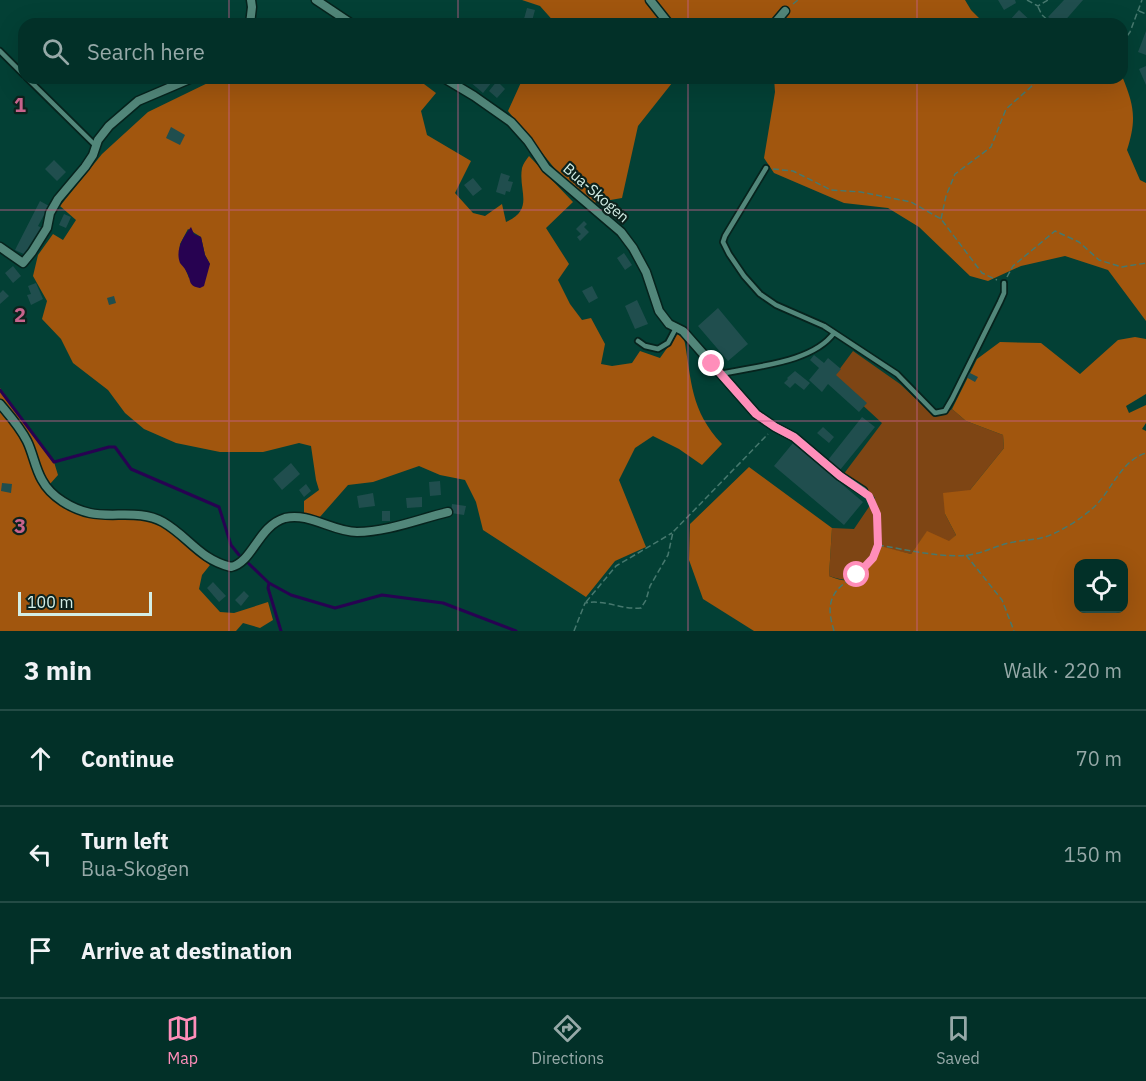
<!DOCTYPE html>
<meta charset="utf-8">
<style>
:root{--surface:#023028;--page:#0c3830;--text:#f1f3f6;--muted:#96a9a8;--line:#234b45;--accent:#ff8eba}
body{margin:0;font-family:"IBM Plex Sans",sans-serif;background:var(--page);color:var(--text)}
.controls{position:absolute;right:18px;bottom:18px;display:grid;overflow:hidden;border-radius:12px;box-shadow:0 6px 24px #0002}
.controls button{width:54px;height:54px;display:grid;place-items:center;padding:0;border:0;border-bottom:2px solid var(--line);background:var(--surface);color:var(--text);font:30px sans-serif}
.scale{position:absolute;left:18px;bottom:15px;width:134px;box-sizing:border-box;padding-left:6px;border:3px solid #d3eee6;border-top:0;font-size:16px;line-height:21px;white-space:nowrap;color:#d3eee6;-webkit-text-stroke:4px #0c221d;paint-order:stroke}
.stop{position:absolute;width:18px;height:18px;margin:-14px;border:4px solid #ff8eba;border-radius:50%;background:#fff}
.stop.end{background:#ff8eba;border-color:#fff;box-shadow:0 2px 6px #0008}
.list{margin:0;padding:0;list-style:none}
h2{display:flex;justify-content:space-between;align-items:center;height:78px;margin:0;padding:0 24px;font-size:26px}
h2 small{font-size:20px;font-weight:400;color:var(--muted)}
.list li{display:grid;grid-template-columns:39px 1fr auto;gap:18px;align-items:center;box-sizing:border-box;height:96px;padding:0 24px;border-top:2px solid var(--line)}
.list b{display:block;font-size:22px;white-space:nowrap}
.list p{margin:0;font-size:20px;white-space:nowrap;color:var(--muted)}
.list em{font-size:20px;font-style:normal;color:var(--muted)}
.icon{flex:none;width:33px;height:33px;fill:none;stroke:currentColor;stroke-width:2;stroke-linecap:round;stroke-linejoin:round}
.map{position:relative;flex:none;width:1146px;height:631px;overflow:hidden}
.search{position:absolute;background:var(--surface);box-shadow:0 6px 24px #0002;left:18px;right:18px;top:18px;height:66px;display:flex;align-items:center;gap:15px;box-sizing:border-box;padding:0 21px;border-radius:18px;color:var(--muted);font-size:22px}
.sheet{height:366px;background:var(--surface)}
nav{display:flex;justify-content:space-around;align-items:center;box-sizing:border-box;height:84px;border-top:2px solid var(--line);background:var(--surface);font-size:16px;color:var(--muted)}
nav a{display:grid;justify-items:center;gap:3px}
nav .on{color:var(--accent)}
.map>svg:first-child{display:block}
</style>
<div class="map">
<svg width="1146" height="631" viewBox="0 0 1146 631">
<rect width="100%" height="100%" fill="#034035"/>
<path fill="#7e4514" d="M853 351 900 384 933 415H944L952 409 966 421 1003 435 1004 448 970 490 945 514 956 535 949 542 927 532 911 554 880 547C867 575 861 587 829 576L832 528 854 529 875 498 872 494 843 475 882 423 833 378Z"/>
<path fill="#a1560e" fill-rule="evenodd" d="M522 0H965L971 10 985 24H556L540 6Z
M1122 76C1134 105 1137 119 1127 150L1140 180 1146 183V321L1108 270 1065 256 1021 266 988 281 970 276 919 227 888 208 844 203 774 173 764 158 775 92 774 78H1122Z
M218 78H321L330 80 333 78H416L436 93 421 111 427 135 471 161 455 193 473 213 485 216 502 204 506 222C535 209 518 191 522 168 523 164 526 160 529 156L573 202 546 228 569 264 558 280 570 304 582 320 591 318 605 344 601 364 612 366 632 363 640 351 660 358 677 334 684 338C692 382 690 410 722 444L702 465 679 449 653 436 635 448 619 480 646 547 615 561 586 597 483 530 476 502 465 480 440 475 419 466 373 482 348 485 319 518 304 513V501L319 490 316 480 311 446 299 443 263 452H220L176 443 144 429 125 413 108 390 73 363 61 339 42 319 47 301 33 276 38 255 53 234 63 240 76 220 60 206 102 154 148 112ZM188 229 201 237 205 255 210 264 189 278 179 253 180 244Z
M523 78H676L638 126 622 198 593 203 564 180 508 111Z
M1135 337 1146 339V394L1126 406 1129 413 1146 405V423L1142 429 1146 431V631H754L703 599 689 560 690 524 749 467 832 528 829 576C859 589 868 573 880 546L911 554 927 531 949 541 956 535 945 514 943 493 970 490 1004 448 1003 435 966 421 952 409 977 359 1000 342 1041 343 1080 374 1118 340ZM1078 564H1124V608H1078Z
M0 388 54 462 58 475 50 484V495C60 502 69 511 81 515 104 523 131 514 155 523 170 528 195 554 210 565L202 575 199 589 220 612 234 613 268 602 273 620 260 628 243 623 236 631H0Z"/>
<path fill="#270251" d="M191 227 194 234 201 237 205 255 210 264 204 286 200 288C187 286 192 280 186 271 185 268 182 266 180 263 175 250 183 237 191 227Z"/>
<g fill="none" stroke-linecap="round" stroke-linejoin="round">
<path stroke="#270251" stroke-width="3" d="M0 390 54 462 109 447H115L131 469 219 507 231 545 239 555
M246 561 269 583 268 588 281 631
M269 583 291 595 335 608 382 595 443 603 516 631"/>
</g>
<path fill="#204e4e" d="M998 0H1015L1016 3 1004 10Z
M1064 0H1083L1062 24H1057L1048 17Z
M527 8 535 10 532 21 524 19Z
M1019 10 1034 24H1014L1010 20Z
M1146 31V55L1138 52Z
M1146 66V85L1139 69Z
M471 78H488L492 82 483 93 469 81Z
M497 81 505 89 497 98 489 91Z
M171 127 185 135 180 145 166 138Z
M54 160 66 172 57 181 45 169Z
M501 173 510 176 508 181 513 182 510 192 506 191 505 195 496 192Z
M473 178 482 189 473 196 464 185Z
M40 201 49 206 38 226 42 228 28 256 15 250Z
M64 214 71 217 66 228 59 225Z
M584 221 587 224 584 227 589 232 580 241 577 237 581 234 576 229Z
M624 253 632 265 625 270 617 258Z
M13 266 21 276 13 283 5 273Z
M36 283 43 299 31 305 27 295 31 294 28 286Z
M592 286 598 298 589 303 582 291Z
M3 290 9 296 0 304V293Z
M114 296 116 303 109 305 107 298Z
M637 300 648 324 635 329 625 306Z
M718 308 748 344 728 361 698 326Z
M814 355 824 363 828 358 841 369 836 375 867 403 859 412 828 384 822 392 809 380 819 368 810 360Z
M795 371 810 383 804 390 795 383 790 388 784 383 788 379 787 378Z
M968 372 978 377 975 382 966 377Z
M862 417 875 427 840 470 828 460Z
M823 427 834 437 829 443 817 433Z
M793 443 863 502 844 525 774 466Z
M291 463 300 474 282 490 273 479Z
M440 481 441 495 430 496 429 482Z
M2 483 12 484 11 493 1 491Z
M306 484 311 491 304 497 299 490Z
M373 493 375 506 359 508 357 496Z
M422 497V507L407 508 406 498Z
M452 504 466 506 464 515 451 513Z
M382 511H390V521H382Z
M213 582 226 596 219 602 207 588Z
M244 591 249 596 241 606 235 600Z"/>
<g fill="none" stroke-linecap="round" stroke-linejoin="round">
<defs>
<path id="lane" d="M0 51 24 75
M27 78 96 146
M766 168 725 236 723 242 729 254 744 276 760 294 776 305 824 326 897 374 935 413 945 411 952 399 1000 302 1004 293V283
M638 341 645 346 658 349 668 343 676 328
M721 374C755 366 812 363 834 333"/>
<path id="street" d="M316 0 352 24
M650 0 669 24
M250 24 252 7 251 0
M774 24 785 11
M444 78 474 96 511 122 528 141 546 168 621 232 633 248 646 272 659 311 669 324 683 331 756 414 775 427 794 437 840 476 863 491
M0 247 23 263 32 252 47 228 50 213 58 199 85 167 93 155 98 140 109 126 138 101 192 78
M0 404C10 416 20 427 27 441 33 453 35 468 42 480 51 497 72 509 90 513 113 518 140 509 163 522 189 537 199 559 231 567 253 562 258 526 285 518 309 512 333 532 357 532 387 532 419 519 448 512"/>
</defs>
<use href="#lane" stroke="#06231d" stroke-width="8"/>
<use href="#street" stroke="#06231d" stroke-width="11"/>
<path stroke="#46786e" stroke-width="1.5" stroke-dasharray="6 3" stroke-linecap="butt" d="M1027 0 1038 6 1048 0
M793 4 798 0
M1038 7 1042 15 1052 24
M1139 11 1146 14
M1122 43 1130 32 1142 0
M773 169 793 171 831 190 861 192 911 202 941 219 982 273 997 280
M941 219 946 196 955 174 991 147 1006 109 1041 78
M1007 277 1013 266 1055 231 1079 242 1099 260 1122 267 1146 263
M878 545C904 549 948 560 974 554 988 551 1000 544 1014 542 1023 540 1032 540 1041 538 1056 535 1081 519 1093 508 1112 491 1120 461 1146 453
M966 555 1002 600 1014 631
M586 602 616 566 672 533
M574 631 585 603C605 599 621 610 641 608L646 600 650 586 668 555 673 532 768 434
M834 631C831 620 828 610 832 599 838 583 854 579 866 567 883 550 882 517 870 497"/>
<use href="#lane" stroke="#52877a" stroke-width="4.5"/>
<use href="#street" stroke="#52877a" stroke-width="8"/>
</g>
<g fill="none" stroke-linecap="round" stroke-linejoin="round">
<path stroke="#ff8eba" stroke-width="8" d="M712 364 756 414 775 427 794 437 840 476 869 496 877 514 878 545 873 558 857 575"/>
</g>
<path fill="none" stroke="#c8638c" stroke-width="1.5" stroke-opacity="0.55" d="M229 0V24M458 0V24M688 0V24M917 0V24M229 78V631M458 78V631M688 78V631M917 78V631M0 210H1146M0 421H1146"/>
<g text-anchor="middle" stroke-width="4.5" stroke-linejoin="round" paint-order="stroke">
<g font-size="15" fill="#d3eee6" stroke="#0c221d">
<text transform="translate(596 193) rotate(41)" y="5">Bua-Skogen</text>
</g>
</g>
<g font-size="20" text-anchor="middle" font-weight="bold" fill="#c8638c" stroke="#0c221d" stroke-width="4.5" stroke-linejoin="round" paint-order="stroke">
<text x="20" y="112">1</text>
<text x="20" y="322">2</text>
<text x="20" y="533">3</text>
</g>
</svg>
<div class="controls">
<button><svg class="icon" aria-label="locate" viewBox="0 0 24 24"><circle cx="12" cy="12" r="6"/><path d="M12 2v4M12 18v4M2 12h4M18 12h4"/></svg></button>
</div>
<div class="scale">100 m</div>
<div class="stop" style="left:857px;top:575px"></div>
<div class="stop end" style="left:712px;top:364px"></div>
<div class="search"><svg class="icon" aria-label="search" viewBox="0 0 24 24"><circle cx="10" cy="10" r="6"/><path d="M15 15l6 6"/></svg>Search here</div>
</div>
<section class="sheet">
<h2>3 min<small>Walk · 220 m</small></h2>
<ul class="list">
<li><svg class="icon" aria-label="ahead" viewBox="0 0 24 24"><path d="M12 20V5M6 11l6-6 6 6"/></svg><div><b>Continue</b></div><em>70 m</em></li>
<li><svg class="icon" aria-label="left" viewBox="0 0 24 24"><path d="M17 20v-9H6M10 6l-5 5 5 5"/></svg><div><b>Turn left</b><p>Bua-Skogen</p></div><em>150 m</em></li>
<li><svg class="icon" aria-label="arrive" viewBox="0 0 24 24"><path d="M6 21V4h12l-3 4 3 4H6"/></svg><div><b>Arrive at destination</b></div></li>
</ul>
</section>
<nav>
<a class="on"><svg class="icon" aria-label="map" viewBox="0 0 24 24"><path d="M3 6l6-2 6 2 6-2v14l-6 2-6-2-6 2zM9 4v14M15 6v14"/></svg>Map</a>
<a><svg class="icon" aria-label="directions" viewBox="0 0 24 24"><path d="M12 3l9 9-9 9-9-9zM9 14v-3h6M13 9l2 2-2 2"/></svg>Directions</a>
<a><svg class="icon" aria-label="saved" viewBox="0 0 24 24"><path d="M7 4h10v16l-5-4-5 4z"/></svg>Saved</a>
</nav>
